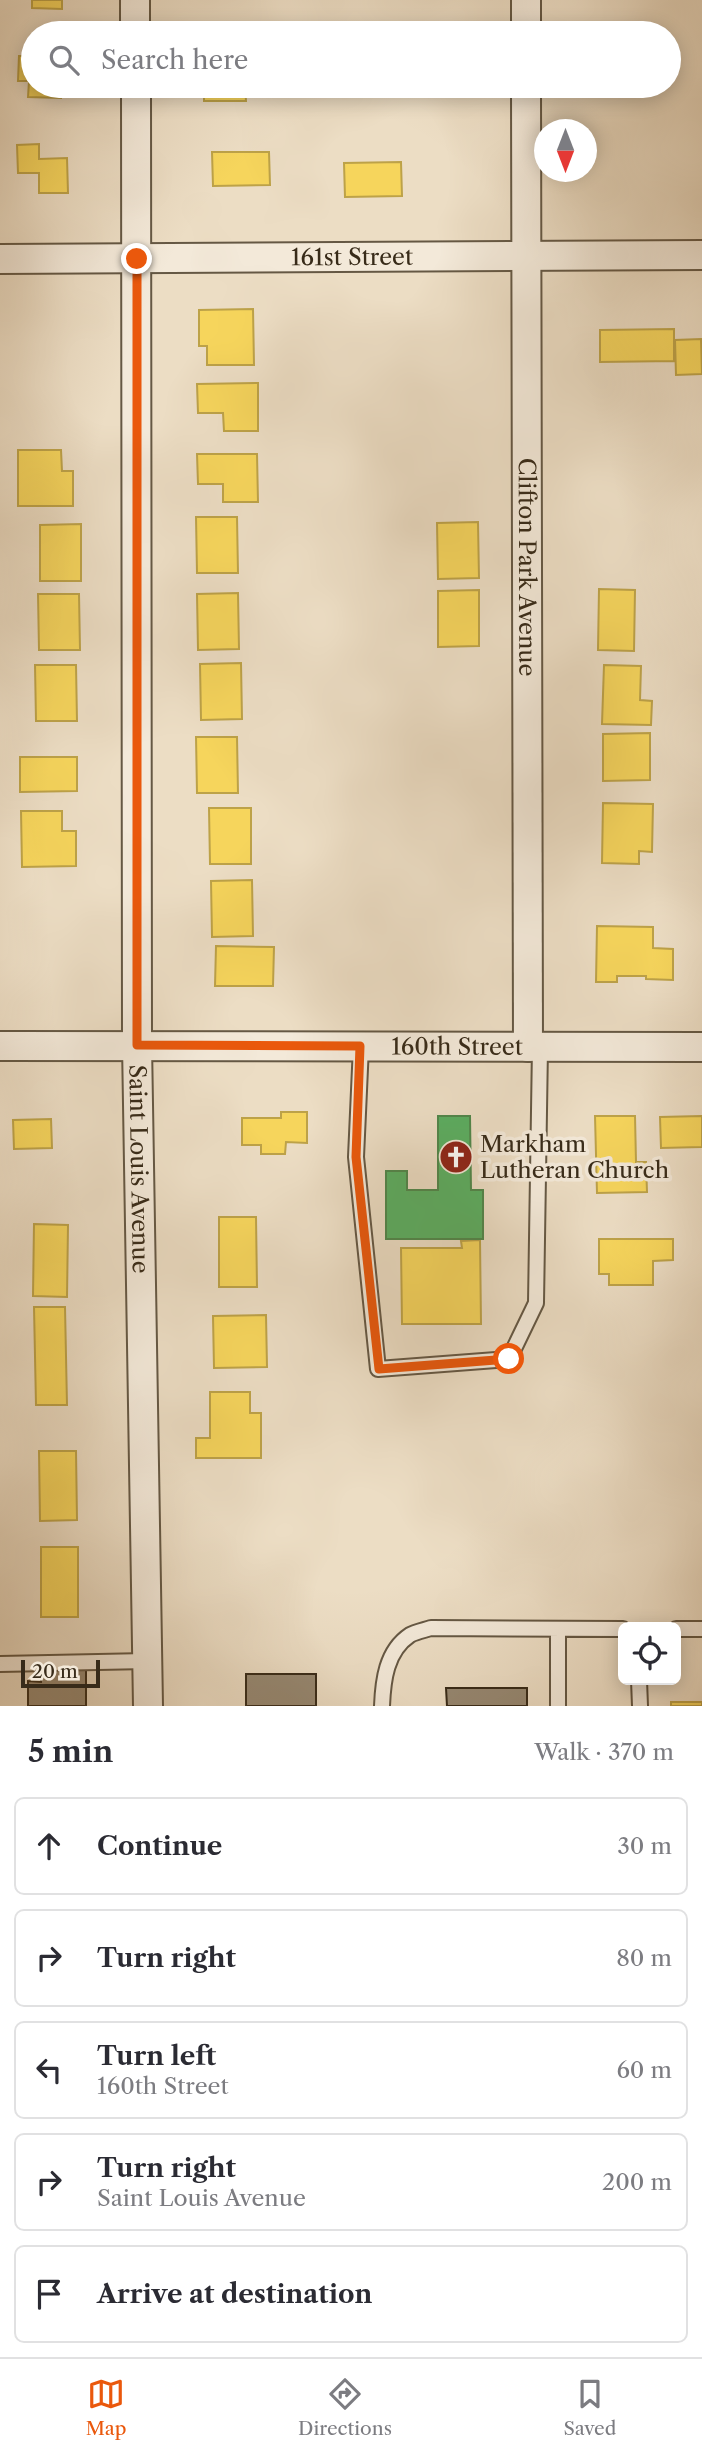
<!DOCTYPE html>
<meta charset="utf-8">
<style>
:root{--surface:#fff;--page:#f7f7f7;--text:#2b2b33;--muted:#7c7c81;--line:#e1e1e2;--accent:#ea580c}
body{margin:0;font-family:"Libre Caslon Text",serif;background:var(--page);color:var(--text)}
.controls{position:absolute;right:21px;bottom:21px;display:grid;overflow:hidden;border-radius:10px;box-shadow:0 4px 18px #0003}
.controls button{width:63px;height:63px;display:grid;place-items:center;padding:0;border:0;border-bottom:2px solid var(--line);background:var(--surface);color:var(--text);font:35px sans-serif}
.compass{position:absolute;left:534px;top:119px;width:63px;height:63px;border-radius:50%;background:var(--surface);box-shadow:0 4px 18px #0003;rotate:180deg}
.scale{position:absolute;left:21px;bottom:18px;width:79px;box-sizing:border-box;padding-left:7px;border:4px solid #382b19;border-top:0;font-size:19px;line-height:24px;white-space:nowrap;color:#382b19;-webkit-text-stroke:5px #f3e9d9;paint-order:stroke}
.stop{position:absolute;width:21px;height:21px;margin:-16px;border:5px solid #ea580c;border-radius:50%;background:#fff}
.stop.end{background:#ea580c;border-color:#fff;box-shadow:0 2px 7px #0008}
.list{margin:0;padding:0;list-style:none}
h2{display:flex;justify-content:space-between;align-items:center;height:91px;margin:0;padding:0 28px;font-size:30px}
h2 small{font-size:23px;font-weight:400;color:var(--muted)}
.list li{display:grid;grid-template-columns:46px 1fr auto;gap:21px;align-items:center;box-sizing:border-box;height:98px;margin:0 14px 14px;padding:0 14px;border:2px solid var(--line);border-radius:10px}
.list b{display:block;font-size:26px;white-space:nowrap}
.list p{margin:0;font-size:23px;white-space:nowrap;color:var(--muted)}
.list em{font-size:23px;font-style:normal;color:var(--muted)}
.icon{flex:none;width:38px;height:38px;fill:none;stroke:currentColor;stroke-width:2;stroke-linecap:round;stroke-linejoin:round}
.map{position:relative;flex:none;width:702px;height:1706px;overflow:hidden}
.search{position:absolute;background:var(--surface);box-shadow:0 4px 18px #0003;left:21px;right:21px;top:21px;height:77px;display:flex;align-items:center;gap:18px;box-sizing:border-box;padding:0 24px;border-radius:38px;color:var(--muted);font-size:26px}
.sheet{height:651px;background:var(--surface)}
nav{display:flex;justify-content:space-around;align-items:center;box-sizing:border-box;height:98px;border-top:2px solid var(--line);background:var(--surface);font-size:19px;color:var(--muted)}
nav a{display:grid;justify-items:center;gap:4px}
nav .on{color:var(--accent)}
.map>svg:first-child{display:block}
</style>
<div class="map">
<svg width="702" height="1706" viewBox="0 0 702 1706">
<rect width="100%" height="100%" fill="#ecddc4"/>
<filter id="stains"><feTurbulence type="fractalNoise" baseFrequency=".00286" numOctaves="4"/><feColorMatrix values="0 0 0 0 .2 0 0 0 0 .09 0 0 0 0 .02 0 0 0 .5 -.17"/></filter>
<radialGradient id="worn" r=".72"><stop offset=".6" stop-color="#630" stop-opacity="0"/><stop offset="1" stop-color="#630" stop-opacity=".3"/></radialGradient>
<path fill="#f6d55c" stroke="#bda248" stroke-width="2" d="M32 0H62V9L32 8Z
M416 24H458V33H417Z
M19 56H33V86H61V98L28 97 29 81H18Z
M204 86H245L246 101H204Z
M39 144V159L67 158 68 193H39V173H18L17 145Z
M212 152H269L270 185 213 186Z
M401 162 402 196 345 197 344 163Z
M253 309 254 365H207V346H199V310Z
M674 329V361L600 362V330Z
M701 339 702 374 676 375 675 340Z
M258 383V431H224L223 413H198L197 384Z
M18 450H61L62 471H73V506H18Z
M197 454H257L258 502H223V484H198Z
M196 517H237L238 573H197Z
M478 522 479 578 438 579 437 523Z
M81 524V581H40V525Z
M599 589 635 590 634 651 598 650Z
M479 590V646L438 647V591Z
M238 593 239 649 198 650 197 594Z
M38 594H79L80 650H39Z
M241 663 242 719 201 720 200 664Z
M35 665H76L77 721H36Z
M604 665 641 666 640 700 652 701 651 725 602 724Z
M650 733V780L603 781V734Z
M196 737H237L238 793H197Z
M20 757H77V791L20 792Z
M603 803 653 804 652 852 639 851V864L602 863Z
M209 808H251V864H210Z
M21 811H62V831H76V866L22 867Z
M252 880 253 936 212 937 211 881Z
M597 926 653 927V948L673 949V980L646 979V976H617V982H596Z
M216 946 274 947 273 986H215Z
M281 1112H307V1143L286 1142 285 1154H261V1145H242V1118H281Z
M595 1116H635L636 1162H646L647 1192 597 1193Z
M702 1116V1147L661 1148 660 1117Z
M51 1119 52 1148 14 1149 13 1120Z
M219 1217H256L257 1287H219Z
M34 1224 68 1225 67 1297 33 1296Z
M599 1239H673V1260L653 1261V1285H609V1274H599Z
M480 1240 481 1324H402L401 1248H462L461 1241Z
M34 1307H65L67 1405H36Z
M266 1315 267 1367 214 1368 213 1316Z
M210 1392H250V1413H261V1458H196V1438H210Z
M39 1451H76L77 1520 40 1521Z
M41 1547H78V1617H41Z
M671 1702H702V1706H671Z"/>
<path fill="#5aae61" stroke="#50874b" stroke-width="2" d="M438 1116H470L471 1190H483V1239H386V1171H407V1190H438Z"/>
<path fill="#968872" stroke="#382b19" stroke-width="2" d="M42 1668H86V1706H28V1681L41 1682Z
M246 1674H316V1706H246Z
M446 1688H527V1706H447Z"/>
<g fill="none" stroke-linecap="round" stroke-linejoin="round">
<defs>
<path id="lane" d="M361 1046 356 1157 378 1369 509 1359 536 1303 540 1047
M676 1629H702
M0 1664 147 1661
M639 1680 640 1706
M382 1706C383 1681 386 1651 410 1635 415 1632 425 1630 431 1628L623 1629
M558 1706V1629"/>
<g id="street">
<path d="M135 0V33"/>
<path d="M526 0V33"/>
<path id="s1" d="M136 86 137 1044 148 1706"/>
<path id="s2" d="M526 86 528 1047"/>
<path id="s3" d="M0 259 702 255"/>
<path id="s4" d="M0 1046 702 1047"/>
</g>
</defs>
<use href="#lane" stroke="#655844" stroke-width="18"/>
<use href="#street" stroke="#655844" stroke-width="32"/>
<use href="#lane" stroke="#f3e9d9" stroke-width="14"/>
<use href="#street" stroke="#f3e9d9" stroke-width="28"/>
</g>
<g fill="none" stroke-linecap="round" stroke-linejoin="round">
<path stroke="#ea580c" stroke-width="9" d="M137 259V1045L360 1046 356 1157 379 1369 509 1359"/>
</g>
<defs>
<symbol id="church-disc" viewBox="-11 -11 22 22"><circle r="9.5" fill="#8f2418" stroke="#f3e9d9"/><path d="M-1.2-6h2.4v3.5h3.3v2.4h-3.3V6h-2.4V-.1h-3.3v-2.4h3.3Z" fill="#fff"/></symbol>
</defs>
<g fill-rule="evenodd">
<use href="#church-disc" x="437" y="1138" width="38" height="38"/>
</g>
<g text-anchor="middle" stroke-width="7" stroke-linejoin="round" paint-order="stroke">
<g font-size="23" fill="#382b19" stroke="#f3e9d9">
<text dy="8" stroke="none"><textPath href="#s3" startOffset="352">161st Street</textPath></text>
<text dy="8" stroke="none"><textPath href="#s2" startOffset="481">Clifton Park Avenue</textPath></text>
<text dy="8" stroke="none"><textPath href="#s4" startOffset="457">160th Street</textPath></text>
<text dy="8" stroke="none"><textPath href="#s1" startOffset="1083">Saint Louis Avenue</textPath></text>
</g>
<g font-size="23" fill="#382b19" stroke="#f3e9d9" text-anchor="start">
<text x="480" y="1152">Markham<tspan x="480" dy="26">Lutheran Church</tspan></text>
</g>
</g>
<rect width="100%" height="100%" filter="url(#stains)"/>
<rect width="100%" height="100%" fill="url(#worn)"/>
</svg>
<div class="controls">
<button><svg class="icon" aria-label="locate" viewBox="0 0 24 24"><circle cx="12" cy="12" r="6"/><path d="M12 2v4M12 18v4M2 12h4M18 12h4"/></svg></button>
</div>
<svg class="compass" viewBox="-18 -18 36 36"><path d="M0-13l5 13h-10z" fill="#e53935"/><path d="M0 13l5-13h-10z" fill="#7c7c81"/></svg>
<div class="scale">20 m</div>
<div class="stop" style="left:509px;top:1359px"></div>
<div class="stop end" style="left:137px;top:259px"></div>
<div class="search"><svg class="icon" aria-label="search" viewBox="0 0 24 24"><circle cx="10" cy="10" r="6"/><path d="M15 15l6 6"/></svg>Search here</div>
</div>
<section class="sheet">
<h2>5 min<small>Walk · 370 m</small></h2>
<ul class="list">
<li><svg class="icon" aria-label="ahead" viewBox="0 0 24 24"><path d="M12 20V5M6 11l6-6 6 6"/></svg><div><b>Continue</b></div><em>30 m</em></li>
<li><svg class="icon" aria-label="right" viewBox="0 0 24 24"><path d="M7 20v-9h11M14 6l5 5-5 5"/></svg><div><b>Turn right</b></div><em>80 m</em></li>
<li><svg class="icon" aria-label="left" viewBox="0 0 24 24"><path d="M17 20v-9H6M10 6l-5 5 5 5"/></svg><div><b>Turn left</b><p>160th Street</p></div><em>60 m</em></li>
<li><svg class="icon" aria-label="right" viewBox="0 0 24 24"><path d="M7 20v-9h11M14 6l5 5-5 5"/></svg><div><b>Turn right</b><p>Saint Louis Avenue</p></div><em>200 m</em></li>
<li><svg class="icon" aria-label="arrive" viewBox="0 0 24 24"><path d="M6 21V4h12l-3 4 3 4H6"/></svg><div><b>Arrive at destination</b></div></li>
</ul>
</section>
<nav>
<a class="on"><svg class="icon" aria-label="map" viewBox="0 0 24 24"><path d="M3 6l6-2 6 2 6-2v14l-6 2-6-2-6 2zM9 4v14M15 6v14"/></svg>Map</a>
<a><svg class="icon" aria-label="directions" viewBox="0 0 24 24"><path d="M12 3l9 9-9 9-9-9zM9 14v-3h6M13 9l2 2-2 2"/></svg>Directions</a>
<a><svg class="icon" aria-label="saved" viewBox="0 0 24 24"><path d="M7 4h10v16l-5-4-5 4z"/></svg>Saved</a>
</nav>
